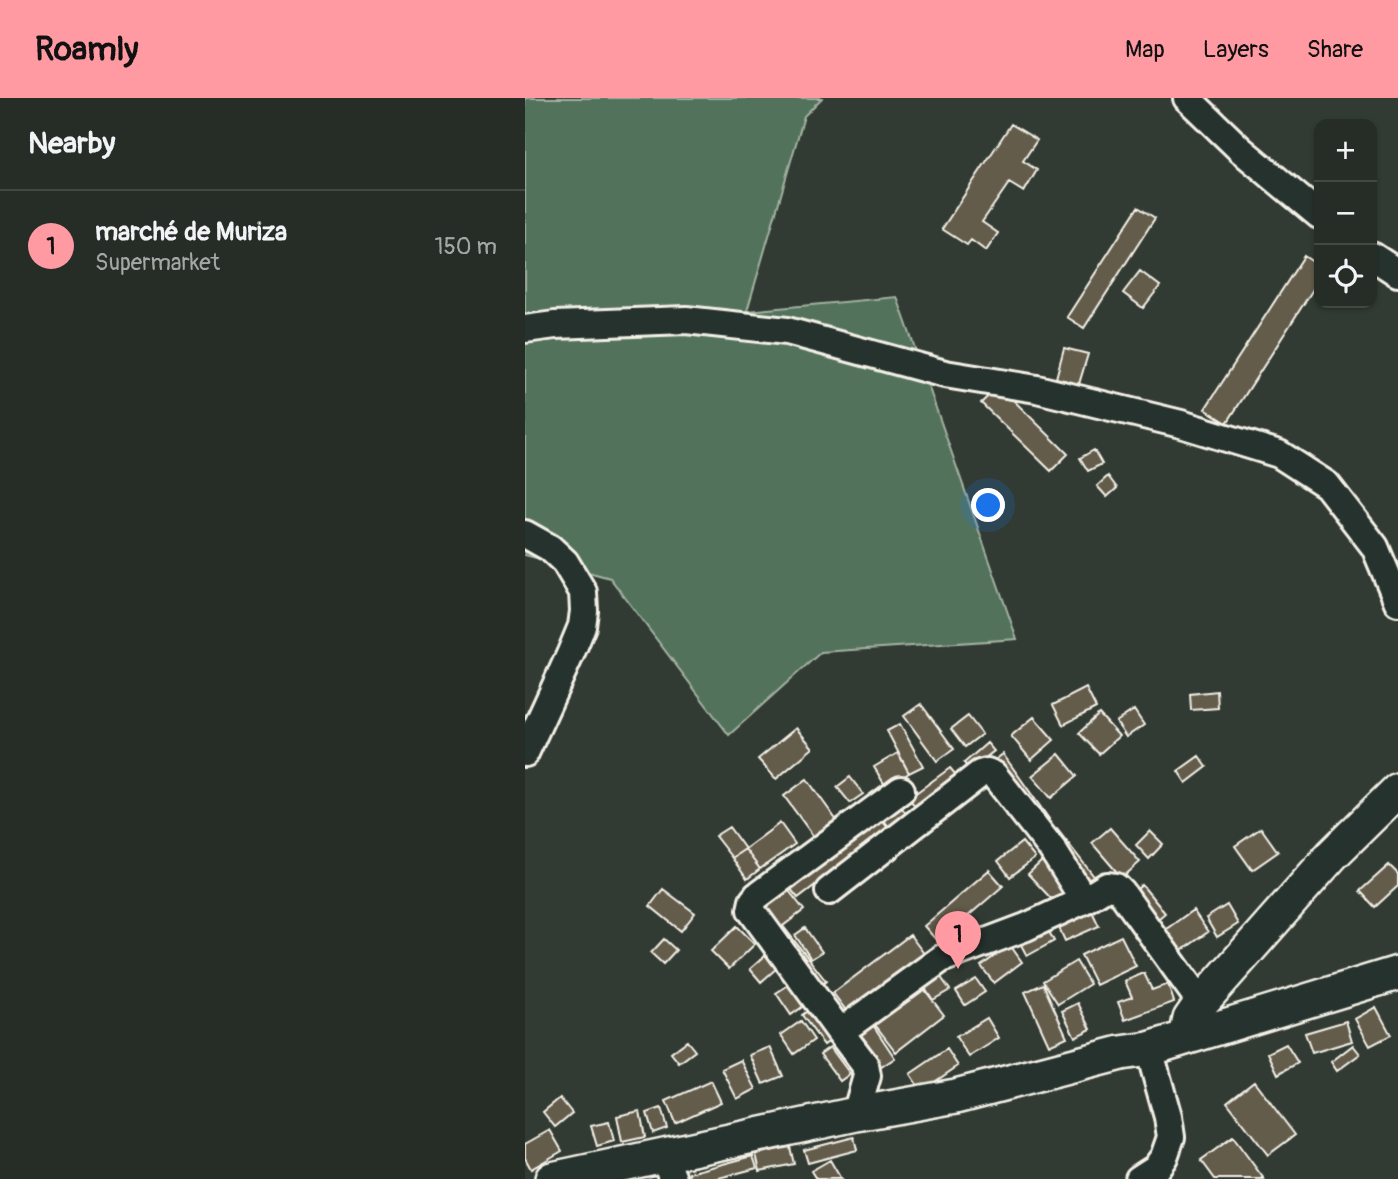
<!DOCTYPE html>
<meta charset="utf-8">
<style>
:root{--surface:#262c26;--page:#2e342e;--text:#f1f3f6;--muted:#a4a7a7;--line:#424843;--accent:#ff9aa2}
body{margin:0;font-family:Pangolin,sans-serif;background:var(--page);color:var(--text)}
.controls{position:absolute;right:21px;top:21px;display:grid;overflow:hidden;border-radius:14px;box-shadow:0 2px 5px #0004}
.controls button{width:63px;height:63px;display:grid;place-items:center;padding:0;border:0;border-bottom:2px solid var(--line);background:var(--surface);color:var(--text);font:35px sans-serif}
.you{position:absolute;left:464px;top:408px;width:24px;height:24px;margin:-18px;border:5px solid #fff;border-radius:50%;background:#1a73e8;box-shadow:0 0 0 10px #1a73e833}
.badge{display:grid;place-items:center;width:46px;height:46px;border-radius:50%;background:var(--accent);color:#111;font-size:23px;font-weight:700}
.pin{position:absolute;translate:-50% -58px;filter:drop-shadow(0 2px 4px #0008)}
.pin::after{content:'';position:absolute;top:37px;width:24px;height:21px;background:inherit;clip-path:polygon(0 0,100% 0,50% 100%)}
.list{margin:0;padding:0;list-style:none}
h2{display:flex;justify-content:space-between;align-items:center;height:91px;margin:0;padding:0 28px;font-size:30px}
h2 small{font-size:23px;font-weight:400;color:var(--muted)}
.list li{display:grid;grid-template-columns:46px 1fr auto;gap:21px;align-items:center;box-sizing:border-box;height:112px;padding:0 28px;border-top:2px solid var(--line)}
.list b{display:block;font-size:26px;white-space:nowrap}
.list p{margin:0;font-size:23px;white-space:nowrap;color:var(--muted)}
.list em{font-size:23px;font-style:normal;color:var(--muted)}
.icon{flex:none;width:38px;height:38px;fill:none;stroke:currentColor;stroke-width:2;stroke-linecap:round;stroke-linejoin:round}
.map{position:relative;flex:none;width:873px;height:1081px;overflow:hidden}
header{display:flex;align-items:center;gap:42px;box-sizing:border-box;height:98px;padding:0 35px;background:var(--accent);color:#111}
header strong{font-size:33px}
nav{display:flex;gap:38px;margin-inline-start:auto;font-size:24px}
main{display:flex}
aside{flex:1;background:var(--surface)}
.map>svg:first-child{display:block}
</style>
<header>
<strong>Roamly</strong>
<nav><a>Map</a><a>Layers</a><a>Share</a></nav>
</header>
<main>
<aside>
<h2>Nearby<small></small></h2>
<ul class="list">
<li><span class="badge">1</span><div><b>marché de Muriza</b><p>Supermarket</p></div><em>150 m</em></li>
</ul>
</aside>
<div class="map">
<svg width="873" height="1081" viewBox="0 0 873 1081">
<rect width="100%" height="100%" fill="#323b33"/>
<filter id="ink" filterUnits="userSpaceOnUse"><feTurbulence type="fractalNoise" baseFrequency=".0143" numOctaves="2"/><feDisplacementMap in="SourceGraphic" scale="14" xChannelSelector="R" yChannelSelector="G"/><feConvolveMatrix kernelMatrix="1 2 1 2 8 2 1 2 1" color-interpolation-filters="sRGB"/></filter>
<g filter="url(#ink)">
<path fill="#52725b" stroke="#a3b2a2" stroke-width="2" d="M0 0H297L279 18 222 213 372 199 492 541 296 554 204 637 85 480 0 457Z"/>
<path fill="#635c4c" stroke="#f4f1e8" stroke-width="2" d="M486 26 512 42 498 63 512 72 499 94 484 85 457 124 473 135 461 153 446 142 442 147 417 131Z
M613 109 630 120 559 230 542 219Z
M779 158 794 168V182L702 325 680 311Z
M615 173 635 188 618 210 598 195Z
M539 250 563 256 554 286 531 280Z
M474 288 543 356 526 373 456 305Z
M569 352 577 366 563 373 555 360Z
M583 378 592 390 582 399 572 388Z
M561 590 571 610 538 627 528 607Z
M692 593 693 610 666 612 665 596Z
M396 606 429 651 412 663 379 618Z
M609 612 619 627 601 639 591 624Z
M574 616 594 638 574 656 554 635Z
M443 618 457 636 440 649 426 631Z
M509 619 529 642 506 662 486 638Z
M375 626 398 668 384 675 362 633Z
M271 630 288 650 251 681 233 661Z
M462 645 469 653 445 672 439 665Z
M373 655 384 675 361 689 349 669Z
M478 656 524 721 511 729 466 665Z
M534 656 552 678 526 700 507 678Z
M674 658 682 669 661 685 653 673Z
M425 670 432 678 391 710 384 700Z
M325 679 338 696 325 705 312 689Z
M282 681 312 723 289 739 259 698Z
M375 707 382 717 365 730 358 721Z
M355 720 364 731 273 800 264 789Z
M255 725 270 746 235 771 220 751Z
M204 729 220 751 207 760 190 738Z
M585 730 615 764 597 780 567 745Z
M736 730 753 754 727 772 710 748Z
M532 731 571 781 559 790 519 740Z
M625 733 638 746 624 761 611 747Z
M497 744 510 760 485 779 473 763Z
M220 751 235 771 222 781 207 760Z
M517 763 548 796 534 809 503 776Z
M864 767 873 776V788L850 809 835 793Z
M464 772 478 788 413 844 399 828Z
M617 787 640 815 626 827 602 799Z
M261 789 279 812 258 828 301 883 291 891 231 813Z
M138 791 170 815 156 833 125 808Z
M702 807 713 826 692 839 681 820Z
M565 809 574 828 540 843 532 825Z
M668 812 683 834 652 856 637 834Z
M212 828 230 846 204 871 186 853Z
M280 830 297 854 286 861 270 837Z
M522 830 529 843 502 858 495 845Z
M385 837 400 857 323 915 308 895Z
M596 838 611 868 571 887 556 857Z
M139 841 151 852 138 866 126 855Z
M485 847 497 864 469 885 456 868Z
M241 857 252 870 236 884 225 871Z
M551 863 565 886 533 906 518 883Z
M413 875 425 892 408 902 397 885Z
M619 875 627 892 643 886 649 904 600 922 593 904 607 899 600 883Z
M451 881 460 894 440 907 431 893Z
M265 886 280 907 266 917 251 895Z
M518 886 542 939 524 947 500 894Z
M396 887 419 917 371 954 348 924Z
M553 905 566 931 550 939 537 913Z
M851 909 866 937 845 948 830 921Z
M284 912 306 942 299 947 277 917Z
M462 920 474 940 444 959 431 939Z
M276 923 289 942 269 956 256 937Z
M821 923 827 943 787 955 780 935Z
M348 927 370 960 347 975 325 942Z
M162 943 170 953 154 965 146 955Z
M761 946 773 965 753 976 743 955Z
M828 947 835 956 812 973 806 964Z
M245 949 258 978 238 986 225 957Z
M305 949 325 976 315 983 295 956Z
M422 951 433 968 396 993 385 976Z
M216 962 231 991 212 1001 197 971Z
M186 983 196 1004 150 1025 141 1003Z
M729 983 770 1037 743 1057 702 1004Z
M35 1000 47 1015 30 1029 18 1014Z
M136 1010 142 1030 128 1035 122 1015Z
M115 1013 120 1039 97 1044 92 1018Z
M84 1024 89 1043 72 1048 66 1028Z
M25 1032 37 1053 6 1071 0 1060V1046Z
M329 1039 332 1052 283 1065 279 1052Z
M708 1039 739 1081H690L676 1062Z
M265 1049 269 1066 235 1073 231 1056Z
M228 1058 232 1070 190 1081H165L164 1075Z
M305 1062 316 1081H291L286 1073Z"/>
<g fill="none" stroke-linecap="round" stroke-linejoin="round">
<defs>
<path id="minor" d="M662 0 716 52 794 117
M847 158 873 175
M0 231 30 227 161 222 262 233 420 276 512 291 656 326 754 356 802 387 850 449 873 504
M0 436 25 450 40 464 58 494 59 513 57 528 45 557 0 655
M304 793 455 676 462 674 469 677 527 751 559 802
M315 934 226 812 228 803 232 798 376 692
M331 1016 342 978 340 967 315 934 416 861 501 829 559 802 582 788 591 789 597 795 676 905
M138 1056 148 1081
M614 1081 631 1070 639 1059 646 1039 643 1019 624 951"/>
<path id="major" d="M661 939 665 921 676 905 807 757 873 692
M27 1081 331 1016 431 998 596 955 624 951 873 875"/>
</defs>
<use href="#minor" stroke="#f4f1e8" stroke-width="32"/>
<use href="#major" stroke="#f4f1e8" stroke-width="38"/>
<use href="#minor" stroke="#26332d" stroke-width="26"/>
<use href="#major" stroke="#26332d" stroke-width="33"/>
</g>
</g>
</svg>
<div class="controls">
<button>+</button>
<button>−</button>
<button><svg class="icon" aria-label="locate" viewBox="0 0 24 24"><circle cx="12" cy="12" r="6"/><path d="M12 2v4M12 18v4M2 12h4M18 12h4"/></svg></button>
</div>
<div class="you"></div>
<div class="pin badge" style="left:433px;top:871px">1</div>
</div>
</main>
